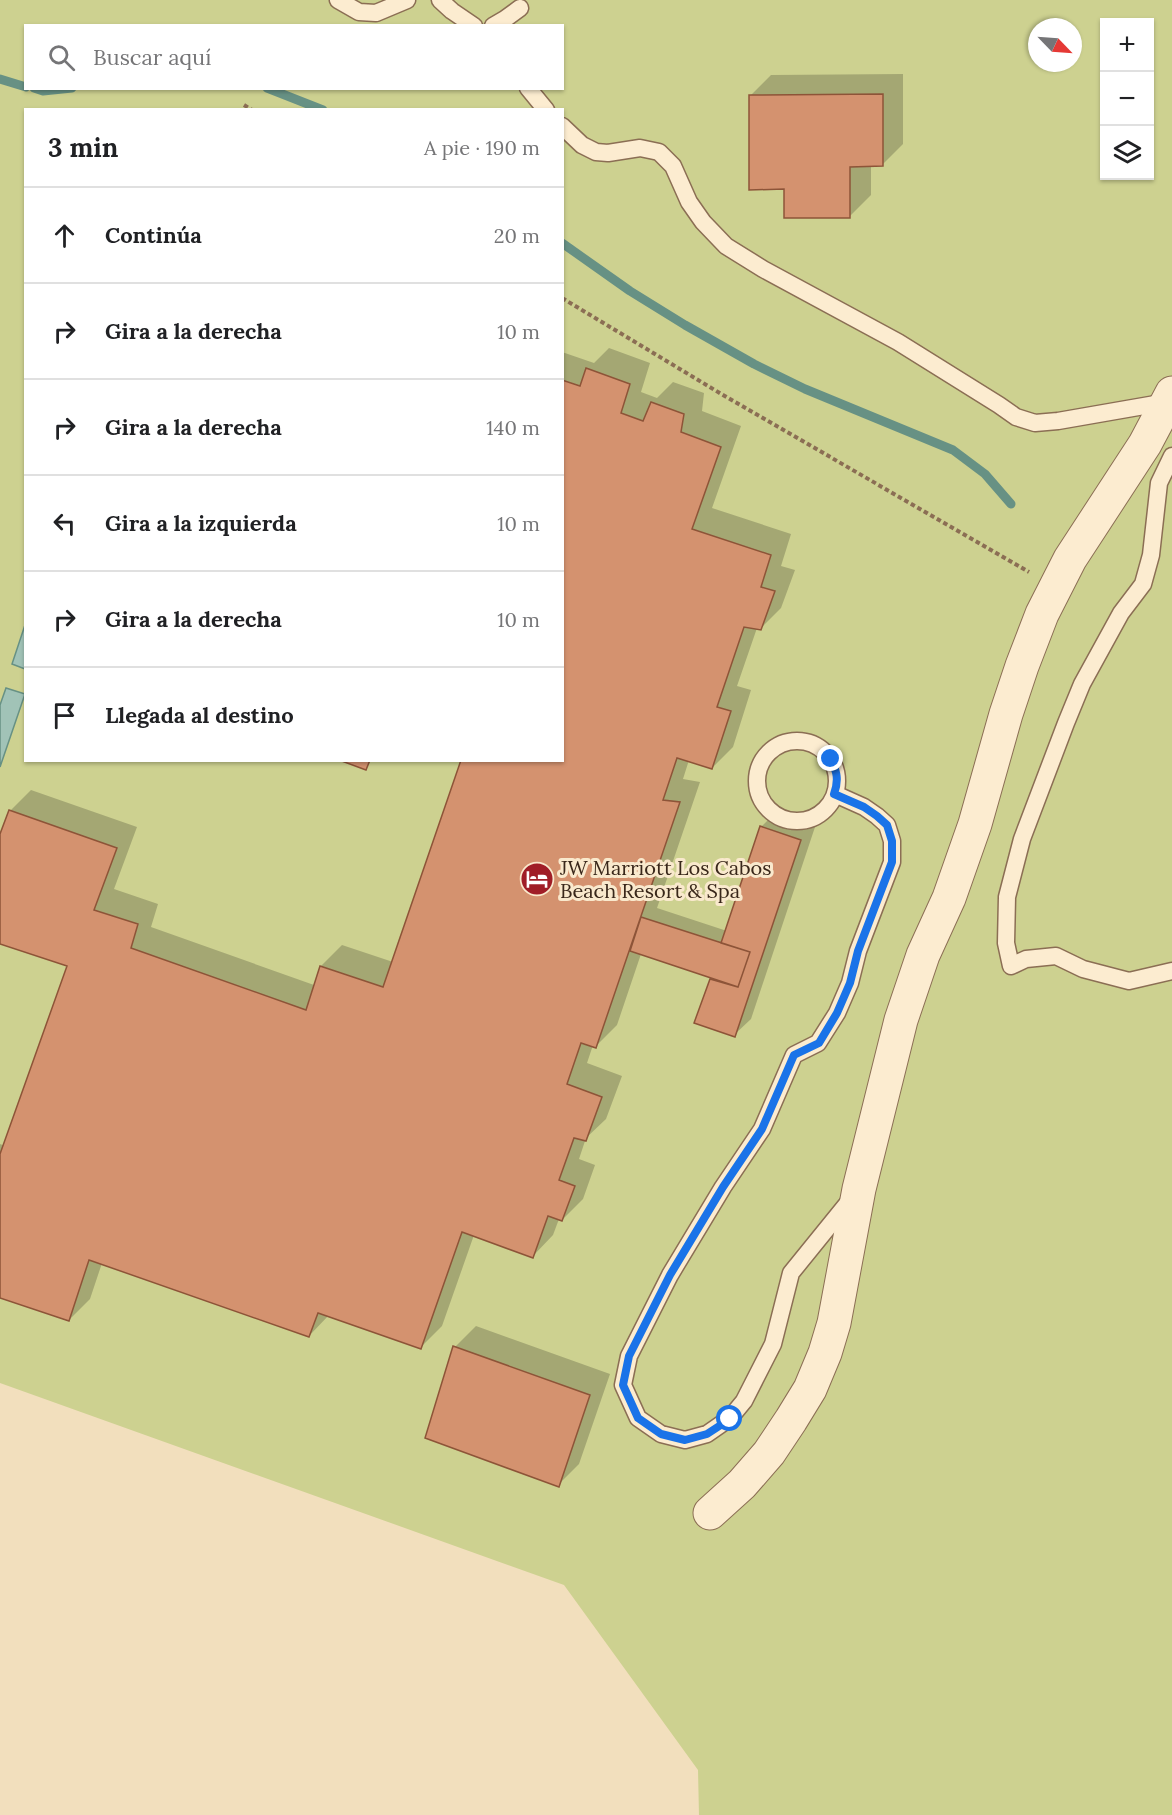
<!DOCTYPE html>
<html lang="es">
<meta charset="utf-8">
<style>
:root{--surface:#fff;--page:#f6f6f6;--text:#202124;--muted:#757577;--line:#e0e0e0}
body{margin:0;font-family:Lora,serif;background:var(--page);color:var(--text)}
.controls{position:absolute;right:18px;top:18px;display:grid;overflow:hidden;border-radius:0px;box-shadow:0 2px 4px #0004}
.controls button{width:54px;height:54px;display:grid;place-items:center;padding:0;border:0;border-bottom:2px solid var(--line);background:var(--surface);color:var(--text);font:30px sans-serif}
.compass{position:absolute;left:1028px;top:18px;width:54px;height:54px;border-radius:50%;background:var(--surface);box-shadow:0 2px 4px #0004;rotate:115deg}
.stop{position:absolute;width:18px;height:18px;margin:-14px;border:4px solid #1a73e8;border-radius:50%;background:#fff}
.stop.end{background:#1a73e8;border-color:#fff;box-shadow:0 2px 6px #0008}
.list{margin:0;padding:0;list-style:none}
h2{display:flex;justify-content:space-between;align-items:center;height:78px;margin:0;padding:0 24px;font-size:26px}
h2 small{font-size:20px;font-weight:400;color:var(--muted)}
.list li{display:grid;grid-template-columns:39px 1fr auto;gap:18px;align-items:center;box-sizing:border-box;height:96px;padding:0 24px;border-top:2px solid var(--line)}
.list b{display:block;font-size:22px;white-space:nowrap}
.list em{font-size:20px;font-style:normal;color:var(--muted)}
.icon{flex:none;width:33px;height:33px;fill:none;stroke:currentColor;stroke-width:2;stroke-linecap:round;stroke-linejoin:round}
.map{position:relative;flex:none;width:1172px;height:1815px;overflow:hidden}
.search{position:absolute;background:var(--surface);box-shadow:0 2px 4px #0004;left:24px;top:24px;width:540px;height:66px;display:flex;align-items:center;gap:15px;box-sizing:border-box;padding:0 21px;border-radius:0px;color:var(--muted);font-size:22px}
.panel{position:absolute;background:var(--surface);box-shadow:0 2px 4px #0004;left:24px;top:108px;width:540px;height:654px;border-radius:0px}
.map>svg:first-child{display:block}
</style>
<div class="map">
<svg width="1172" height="1815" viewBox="0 0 1172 1815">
<rect width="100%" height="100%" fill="#f2dfbd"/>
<path fill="#cdd190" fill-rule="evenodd" d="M0 0H1172V1815H699L698 1770 564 1585 0 1383ZM1104 22H1150V176H1104ZM26 26H562V88H26ZM1037 27H1073V63H1037ZM26 110H562V760H26Z"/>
<path fill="#a1c3b7" stroke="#679184" stroke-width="1.5" d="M25 625 26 669H25L12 664Z
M6 688 25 694 0 767V705Z"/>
<path fill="#0003" d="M903 74V144L882 165H871V195L850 216 785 188 750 96 771 75Z
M609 348 650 363 641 392 657 398 673 382 704 393 702 411 741 426 712 508 791 534 781 566 795 570 781 608 760 629 757 628 737 686 751 690 733 747 712 768 689 760 683 779 700 782 657 908 727 931 761 827 777 811 816 824 751 1019 734 1035 696 1022 713 978 641 954 617 1025 596 1046 593 1045 587 1063 622 1076 606 1119 586 1138 579 1159 595 1165 583 1199 562 1220 559 1219 553 1235 533 1256 474 1235 442 1326 421 1347 329 1315 309 1336 102 1263 90 1299 69 1320 0 1297V1144L5 1146 68 965 0 942V838L10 811 31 790 137 827 114 889 158 904 151 927 314 985H316L321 966 342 945 393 962 562 760V352L594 363Z
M476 1326 610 1374 579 1464 558 1485 455 1347Z"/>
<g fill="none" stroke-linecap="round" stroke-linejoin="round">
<path stroke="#679184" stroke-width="9" d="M0 79 26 87
M34 88 43 91 72 88
M267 88 323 110
M562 243 630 291 685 325 754 364 805 389 953 450 985 474 1011 504"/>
</g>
<path fill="#d4926f" stroke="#8d5438" stroke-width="1.5" d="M883 94V166L850 167V218H784V189L749 190V95Z
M586 368 630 384 621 413 643 421 651 402 684 414 681 432 721 447 692 529 771 555 761 587 775 591 761 630 744 627 717 707 731 711 712 769 677 758 663 800 680 802 596 1048 581 1043 567 1084 602 1097 586 1141 574 1138 559 1180 575 1186 562 1221 548 1216 533 1258 462 1232 421 1349 318 1313 309 1337 89 1260 69 1321 0 1298V1154L67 966 0 944V834L9 810 117 848 94 910 138 924 131 948 306 1010 320 966 383 987 461 760H562V380L580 386Z
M339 760H370L366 770Z
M760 826 801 840 735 1037 694 1023 710 979 738 987 750 952 721 943Z
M641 917 750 952 738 987 630 951Z
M453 1346 590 1395 559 1487 425 1438Z"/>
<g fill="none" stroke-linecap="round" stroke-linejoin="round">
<defs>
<path id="lane" d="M338 0 359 12 376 13 407 0
M440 0 452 11 474 26
M493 26 505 19 520 8
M528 88 546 110
M562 126 582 145 596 152 608 153 640 148 659 152 673 166 689 202 703 222 726 246 763 269 898 342 999 405 1016 417 1035 423 1058 421 1167 402
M1172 456 1159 483 1151 555 1143 584 1121 613 1082 684 1066 723 1022 839 1007 897 1006 943 1011 966 1026 959 1056 956 1083 969 1129 981 1172 971
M757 781a40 40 0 1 1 80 0a40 40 0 1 1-80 0Z
M835 794 864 807 877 816 887 825 892 841V862L858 951 850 983 837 1013 818 1043 794 1055 762 1129 723 1187 670 1275 629 1356 623 1385 638 1418 661 1434 685 1440 707 1434 730 1418 744 1401 773 1344 791 1273 851 1199"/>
<path id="street" d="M710 1513 742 1484 769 1453 791 1420 810 1389 825 1353 834 1323 859 1189 901 1020 923 955 949 898 975 824 1006 714 1022 666 1042 614 1070 559 1145 444 1172 393"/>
</defs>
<use href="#lane" stroke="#8b6e54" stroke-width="19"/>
<use href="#street" stroke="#8b6e54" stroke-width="35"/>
<path stroke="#8b6e54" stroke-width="4" stroke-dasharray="4.5 3" stroke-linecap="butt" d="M244 105 252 110
M562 298 723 395 1029 572"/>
<use href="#lane" stroke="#fcecd0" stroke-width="16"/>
<use href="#street" stroke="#fcecd0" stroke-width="33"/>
</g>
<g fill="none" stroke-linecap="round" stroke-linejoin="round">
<path stroke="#1a73e8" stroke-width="8" d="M730 1419 707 1434 685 1440 661 1434 638 1418 623 1385 629 1356 670 1275 723 1187 762 1129 794 1055 819 1043 837 1013 850 983 858 951 892 862V841L887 825 877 816 864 807 834 794C839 780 837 772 831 759"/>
</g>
<defs>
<symbol id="hotel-disc" viewBox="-11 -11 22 22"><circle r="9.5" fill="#a01e27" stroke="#f9e9cd"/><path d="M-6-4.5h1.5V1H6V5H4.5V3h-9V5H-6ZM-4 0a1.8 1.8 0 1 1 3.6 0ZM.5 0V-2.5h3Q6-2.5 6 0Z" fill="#fff"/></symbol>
</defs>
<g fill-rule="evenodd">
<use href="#hotel-disc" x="518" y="860" width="38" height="38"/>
</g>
<g text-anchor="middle" stroke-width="6" stroke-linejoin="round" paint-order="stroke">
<g font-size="20" fill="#39271a" stroke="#f9e9cd" text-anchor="start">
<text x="560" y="875">JW Marriott Los Cabos<tspan x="560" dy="23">Beach Resort &amp; Spa</tspan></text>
</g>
</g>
</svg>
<div class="controls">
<button>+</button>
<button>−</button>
<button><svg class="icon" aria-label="layers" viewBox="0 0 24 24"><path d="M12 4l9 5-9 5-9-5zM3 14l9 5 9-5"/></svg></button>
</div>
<svg class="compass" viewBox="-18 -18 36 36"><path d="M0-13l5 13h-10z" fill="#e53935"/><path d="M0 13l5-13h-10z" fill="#757577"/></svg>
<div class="stop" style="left:730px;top:1419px"></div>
<div class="stop end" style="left:831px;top:759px"></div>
<div class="search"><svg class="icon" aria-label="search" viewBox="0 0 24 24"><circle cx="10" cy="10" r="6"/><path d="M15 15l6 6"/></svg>Buscar aquí</div>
<section class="panel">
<h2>3 min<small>A pie · 190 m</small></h2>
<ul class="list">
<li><svg class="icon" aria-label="ahead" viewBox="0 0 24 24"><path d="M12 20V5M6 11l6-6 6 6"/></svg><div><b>Continúa</b></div><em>20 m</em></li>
<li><svg class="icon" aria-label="right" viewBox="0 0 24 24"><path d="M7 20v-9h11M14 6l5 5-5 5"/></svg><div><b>Gira a la derecha</b></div><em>10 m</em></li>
<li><svg class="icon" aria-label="right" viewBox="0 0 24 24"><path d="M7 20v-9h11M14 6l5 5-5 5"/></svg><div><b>Gira a la derecha</b></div><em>140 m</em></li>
<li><svg class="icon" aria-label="left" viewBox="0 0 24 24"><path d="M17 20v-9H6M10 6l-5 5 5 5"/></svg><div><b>Gira a la izquierda</b></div><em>10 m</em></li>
<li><svg class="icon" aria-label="right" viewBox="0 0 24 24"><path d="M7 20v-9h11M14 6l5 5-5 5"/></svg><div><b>Gira a la derecha</b></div><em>10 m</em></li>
<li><svg class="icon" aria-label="arrive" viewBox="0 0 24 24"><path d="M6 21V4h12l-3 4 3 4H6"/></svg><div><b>Llegada al destino</b></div></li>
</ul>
</section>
</div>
